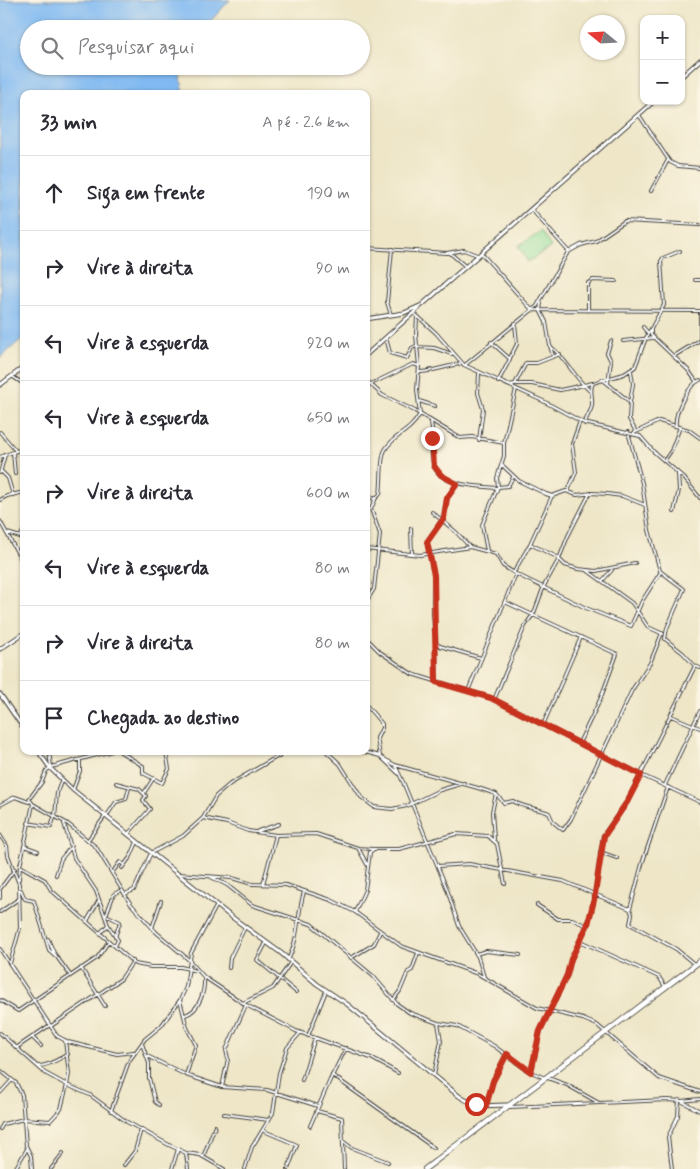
<!DOCTYPE html>
<html lang="pt">
<meta charset="utf-8">
<style>
:root{--surface:#fff;--page:#f2f2f3;--text:#2b2b33;--muted:#7c7c81;--line:#e1e1e2}
body{margin:0;font-family:Mynerve,sans-serif;background:var(--page);color:var(--text)}
.controls{position:absolute;right:15px;top:15px;display:grid;overflow:hidden;border-radius:10px;box-shadow:0 1px 4px #0004}
.controls button{width:45px;height:45px;display:grid;place-items:center;padding:0;border:0;border-bottom:1px solid var(--line);background:var(--surface);color:var(--text);font:25px sans-serif}
.compass{position:absolute;left:580px;top:15px;width:45px;height:45px;border-radius:50%;background:var(--surface);box-shadow:0 1px 4px #0004;rotate:288deg}
.stop{position:absolute;width:15px;height:15px;margin:-11px;border:4px solid #c8321e;border-radius:50%;background:#fff}
.stop.end{background:#c8321e;border-color:#fff;box-shadow:0 1px 5px #0008}
.list{margin:0;padding:0;list-style:none}
h2{display:flex;justify-content:space-between;align-items:center;height:65px;margin:0;padding:0 20px;font-size:21px}
h2 small{font-size:16px;font-weight:400;color:var(--muted)}
.list li{display:grid;grid-template-columns:32px 1fr auto;gap:15px;align-items:center;box-sizing:border-box;height:75px;padding:0 20px;border-top:1px solid var(--line)}
.list b{display:block;font-size:19px;white-space:nowrap}
.list em{font-size:16px;font-style:normal;color:var(--muted)}
.icon{flex:none;width:28px;height:28px;fill:none;stroke:currentColor;stroke-width:2;stroke-linecap:round;stroke-linejoin:round}
.map{position:relative;flex:none;width:700px;height:1169px;overflow:hidden}
.search{position:absolute;background:var(--surface);box-shadow:0 1px 4px #0004;left:20px;top:20px;width:350px;height:55px;display:flex;align-items:center;gap:12px;box-sizing:border-box;padding:0 18px;border-radius:28px;color:var(--muted);font-size:19px}
.panel{position:absolute;background:var(--surface);box-shadow:0 1px 4px #0004;left:20px;top:90px;width:350px;height:665px;border-radius:10px}
.map>svg:first-child{display:block}
</style>
<div class="map">
<svg width="700" height="1169" viewBox="0 0 700 1169">
<rect width="100%" height="100%" fill="#fcf5e5"/>
<filter id="ink" filterUnits="userSpaceOnUse"><feTurbulence type="fractalNoise" baseFrequency=".02" numOctaves="2"/><feDisplacementMap in="SourceGraphic" scale="10" xChannelSelector="R" yChannelSelector="G"/><feConvolveMatrix kernelMatrix="1 2 1 2 8 2 1 2 1" color-interpolation-filters="sRGB"/></filter>
<filter id="wash" filterUnits="userSpaceOnUse"><feTurbulence type="fractalNoise" baseFrequency=".0096" numOctaves="4" result="noise"/><feDisplacementMap in="SourceGraphic" scale="20" xChannelSelector="R" yChannelSelector="G"/><feGaussianBlur stdDeviation="1.12" result="paint"/><feColorMatrix in="noise" values="0 0 0 0 0 0 0 0 0 0 0 0 0 0 0 0 0 1.4 0 .05"/><feComposite in="paint" operator="in"/></filter>
<g filter="url(#wash)">
<rect width="100%" height="100%" fill="#eee6c7"/>
<path fill="#93dd99" stroke="#587c5a" d="M541 231 551 247 528 262 518 246Z"/>
<path fill="#81baf2" stroke="#4e6b87" d="M0 0H230L203 29H29V66H182L180 73 184 94H24V337L0 358Z"/>
</g>
<g filter="url(#ink)">
<g fill="none" stroke-linecap="round" stroke-linejoin="round">
<defs>
<path id="street" d="M206 93 207 94
M639 115 670 162 678 166 700 168
M651 191 668 160
M532 210 569 252
M366 248 447 253 464 250 477 255
M450 253 465 266
M482 254 532 310 700 311
M695 280H700
M541 303 540 310 546 322 550 346C567 359 575 379 591 392
M588 311V283L593 280 616 281
M414 313 436 333 464 365 543 401 584 423 640 436 654 452 684 478 700 498
M391 315 387 302 392 249
M643 327 648 333
M651 330V335L688 370 696 381
M386 338 390 353 407 358 412 348 416 346
M623 341 653 338
M491 342 510 359 498 382
M550 346 553 356
M417 347 434 348 452 354
M674 356 700 340V311
M510 358 517 344 515 323
M465 365 537 306 568 252 581 245 596 241 625 221 700 225
M419 372C432 372 446 366 460 364
M13 377 24 384
M602 379 630 402 629 419 636 432
M366 380 382 395 415 411 460 438 472 437 504 443
M608 383 611 361 607 353 611 341
M371 384 413 364 419 366
M515 384H532L560 390 593 383
M507 385 515 384 526 363H537L560 354
M419 401 435 406
M630 402 633 384 631 371
M431 422C434 435 430 449 433 462 438 487 478 486 497 488
M585 424C586 415 592 412 592 404 593 396 589 390 593 383L624 374 635 367 646 338 664 305 661 261 663 258 680 251
M676 426C674 413 688 385 700 380
M0 432 16 451
M628 432 642 483 649 530 660 571 684 589 667 628 665 639 683 653 695 666
M634 433 659 421 689 430 700 438
M479 440 483 409 478 393 479 374
M0 457 13 452
M664 461 671 451 680 427
M502 465 519 481 546 494 552 496 566 491 577 495 592 493 607 494 622 496 645 505
M1 471 8 478 13 495
M0 473 5 455
M15 474 13 452 24 449
M457 484 447 498 443 518 427 542 434 575 433 614 436 643 440 646 481 658
M498 487 508 486 513 477
M568 491 576 472 572 444 580 421
M366 492 375 500 371 509 380 534 374 589 366 602
M375 499 380 494C382 483 380 458 385 450 393 435 410 433 420 414L417 390 419 366 416 335 417 317
M0 500 7 496 24 492
M432 512 456 532 470 547
M674 512 679 490 678 473
M0 521 24 565
M411 528 412 554
M7 533 24 538
M20 537 24 530
M530 544 552 496
M366 549 420 555 470 547 496 554 503 566 516 574 468 691
M487 551 482 525 498 487 497 478 504 456V443L516 389
M588 571 632 603 648 627 663 634
M514 572 530 544 557 557 565 565 578 569 596 571 635 563
M516 574 586 608 631 626 642 601 660 573
M602 581 612 570
M505 602 617 654 600 700 579 743
M366 638 380 652 412 674 491 698 641 775 700 802
M436 682V643
M494 700 525 626 534 613 544 586 559 559 568 536 590 493
M366 705 382 724V728L377 738 380 756 398 773
M671 716 700 728
M543 725 581 637
M49 751 51 767
M119 751 143 766V773L162 783 169 769 166 751
M148 751H157
M278 751 279 757
M326 751 340 764 361 797 374 807 392 809 407 806 440 790 464 783
M361 751 380 756
M382 758 395 765 403 782 447 889 459 926 478 957 484 977
M395 765 478 788 496 794 504 803 513 801C523 808 538 808 549 813L553 822 563 830 571 819 632 690 650 663 662 633
M116 783 139 789 146 796 143 800 150 809 128 834
M665 785 700 711
M73 790 80 771V761
M144 793 153 779
M33 804 68 824 96 847 130 903 156 932 189 960 204 977 246 1005 296 1031 371 1058 398 1073
M0 805 15 797 29 802
M55 817 57 793 61 781
M106 817 116 802 126 799 129 788
M203 818 227 823 248 831 276 835 316 834 358 848 373 849
M28 823 51 827 54 818
M64 823 74 858 96 891 108 925 118 940 115 946
M258 831 279 824
M0 835 7 846 8 855 19 884 20 928 10 963
M494 839 492 812 496 794
M88 840 105 816
M24 846 38 851
M358 848 368 866
M600 852 617 858
M20 866 45 880 51 890 135 964 151 967H181L196 971
M438 866 469 864 563 881 630 909 632 914 630 924 676 949 693 963
M122 868 131 856 137 842
M112 873 120 862 124 865
M179 874 232 878 252 884 286 885 331 900 355 912 401 946 478 974 537 1008 583 1019 597 1025 659 1078 700 1092
M56 875 61 859 70 848
M211 877 227 885 252 905 311 924 373 976 397 1004 410 1013 438 1023 457 1026 494 1046 527 1070 545 1078
M19 879 20 866 33 804 29 799 42 782 46 771 51 767 112 751
M263 884 276 835
M0 889 15 869
M21 890 25 899 34 901 49 950 58 958
M0 891V898
M125 894 134 890 151 853 183 836 203 818 216 796 230 784 287 751
M537 905 558 919H572L587 926
M630 909 642 864 668 787
M0 912 20 898
M355 912 365 890 370 852 374 849H399L456 834 488 836 497 844 505 884
M106 915 114 894 120 891
M108 916 120 922 115 937
M87 921 99 900
M152 928 161 901
M100 933 108 925
M581 938 582 942 659 977 664 985
M48 939 54 953 70 975
M266 943 257 960 296 992
M0 949 57 1036 68 1042 117 1054 134 1052
M476 954 486 951 520 955
M351 958 374 944 380 932
M288 960C299 939 297 914 304 892
M81 968 105 1006
M229 968 230 958 245 927
M0 1000 18 1011 97 958 109 941
M180 1000 187 1028 196 1045 186 1075 222 1087 267 1090 318 1106
M393 1000 400 991 408 972 412 970 418 953
M243 1003 273 988 291 962
M185 1015C200 1011 205 990 204 977
M51 1026 121 979 133 961
M0 1033 45 1073 67 1085 61 1109 50 1121 24 1119 3 1124 0 1129
M308 1036 326 991
M32 1037 41 1046
M65 1040 69 1074 67 1085 90 1095 127 1122 169 1145 186 1153 200 1155 224 1169
M142 1044 149 1063V1078L155 1102 159 1105
M16 1048 50 1025
M147 1056 186 1075
M39 1066C48 1066 59 1059 68 1054
M0 1070 16 1083 22 1095 26 1146 31 1156 32 1169
M531 1072 540 1031 567 975 571 959 588 924 594 900 603 836 627 802 695 666 700 668
M332 1075 434 1148
M434 1075 441 1041 438 1023
M548 1078 567 1085 599 1103
M302 1080 315 1038
M222 1087 228 1059 226 1050 246 1005
M0 1093 12 1080
M681 1101 700 1099
M486 1106 493 1081 506 1055
M509 1107 667 1100 681 1101 700 1111
M111 1111 129 1061 145 1039 161 1026 180 1000 186 987 191 953 217 905
M317 1111 342 1118 344 1169
M224 1114 269 1120
M310 1126 330 1080 346 1048
M264 1131 297 1145 288 1169
M344 1142 352 1148 388 1162
M186 1153 188 1169
M203 1157 215 1126
M124 1165 135 1151 141 1129
M15 1169 27 1149
M51 1169 63 1153
M172 1169 178 1149
M245 1169 252 1147 273 1113 279 1073 287 1048 300 1033
M672 1169 668 1137 678 1116 679 1100"/>
<path id="secondary" d="M681 77 700 60
M366 319 404 313 422 305 654 101
M366 355 420 307
M0 385 24 367
M0 649 24 633
M0 694 24 729
M38 751 50 768 73 790 229 915 281 953 317 984 347 1004 459 1096C474 1107 489 1106 508 1105"/>
<path id="highway" d="M425 1169 700 961"/>
</defs>
<use href="#street" stroke="#3c3a36" stroke-width="4"/>
<use href="#secondary" stroke="#3c3a36" stroke-width="5"/>
<use href="#highway" stroke="#3c3a36" stroke-width="6"/>
<use href="#street" stroke="#fff" stroke-width="2"/>
<use href="#secondary" stroke="#fff" stroke-width="3"/>
<use href="#highway" stroke="#fff" stroke-width="4.5"/>
</g>
</g>
<g fill="none" stroke-linecap="round" stroke-linejoin="round" filter="url(#ink)">
<path stroke="#c8321e" stroke-width="6" d="M432 438 434 466 441 475 457 484 447 498 444 518 427 542 434 575 436 682 491 698 641 775 627 802 604 836 594 900 588 924 571 959 567 975 540 1031 531 1072 507 1054 493 1081 486 1106 476 1104"/>
</g>
</svg>
<div class="controls">
<button>+</button>
<button>−</button>
</div>
<svg class="compass" viewBox="-18 -18 36 36"><path d="M0-13l5 13h-10z" fill="#e53935"/><path d="M0 13l5-13h-10z" fill="#7c7c81"/></svg>
<div class="stop" style="left:476px;top:1104px"></div>
<div class="stop end" style="left:432px;top:438px"></div>
<div class="search"><svg class="icon" aria-label="search" viewBox="0 0 24 24"><circle cx="10" cy="10" r="6"/><path d="M15 15l6 6"/></svg>Pesquisar aqui</div>
<section class="panel">
<h2>33 min<small>A pé · 2.6 km</small></h2>
<ul class="list">
<li><svg class="icon" aria-label="ahead" viewBox="0 0 24 24"><path d="M12 20V5M6 11l6-6 6 6"/></svg><div><b>Siga em frente</b></div><em>190 m</em></li>
<li><svg class="icon" aria-label="right" viewBox="0 0 24 24"><path d="M7 20v-9h11M14 6l5 5-5 5"/></svg><div><b>Vire à direita</b></div><em>90 m</em></li>
<li><svg class="icon" aria-label="left" viewBox="0 0 24 24"><path d="M17 20v-9H6M10 6l-5 5 5 5"/></svg><div><b>Vire à esquerda</b></div><em>920 m</em></li>
<li><svg class="icon" aria-label="left" viewBox="0 0 24 24"><path d="M17 20v-9H6M10 6l-5 5 5 5"/></svg><div><b>Vire à esquerda</b></div><em>650 m</em></li>
<li><svg class="icon" aria-label="right" viewBox="0 0 24 24"><path d="M7 20v-9h11M14 6l5 5-5 5"/></svg><div><b>Vire à direita</b></div><em>600 m</em></li>
<li><svg class="icon" aria-label="left" viewBox="0 0 24 24"><path d="M17 20v-9H6M10 6l-5 5 5 5"/></svg><div><b>Vire à esquerda</b></div><em>80 m</em></li>
<li><svg class="icon" aria-label="right" viewBox="0 0 24 24"><path d="M7 20v-9h11M14 6l5 5-5 5"/></svg><div><b>Vire à direita</b></div><em>80 m</em></li>
<li><svg class="icon" aria-label="arrive" viewBox="0 0 24 24"><path d="M6 21V4h12l-3 4 3 4H6"/></svg><div><b>Chegada ao destino</b></div></li>
</ul>
</section>
</div>
